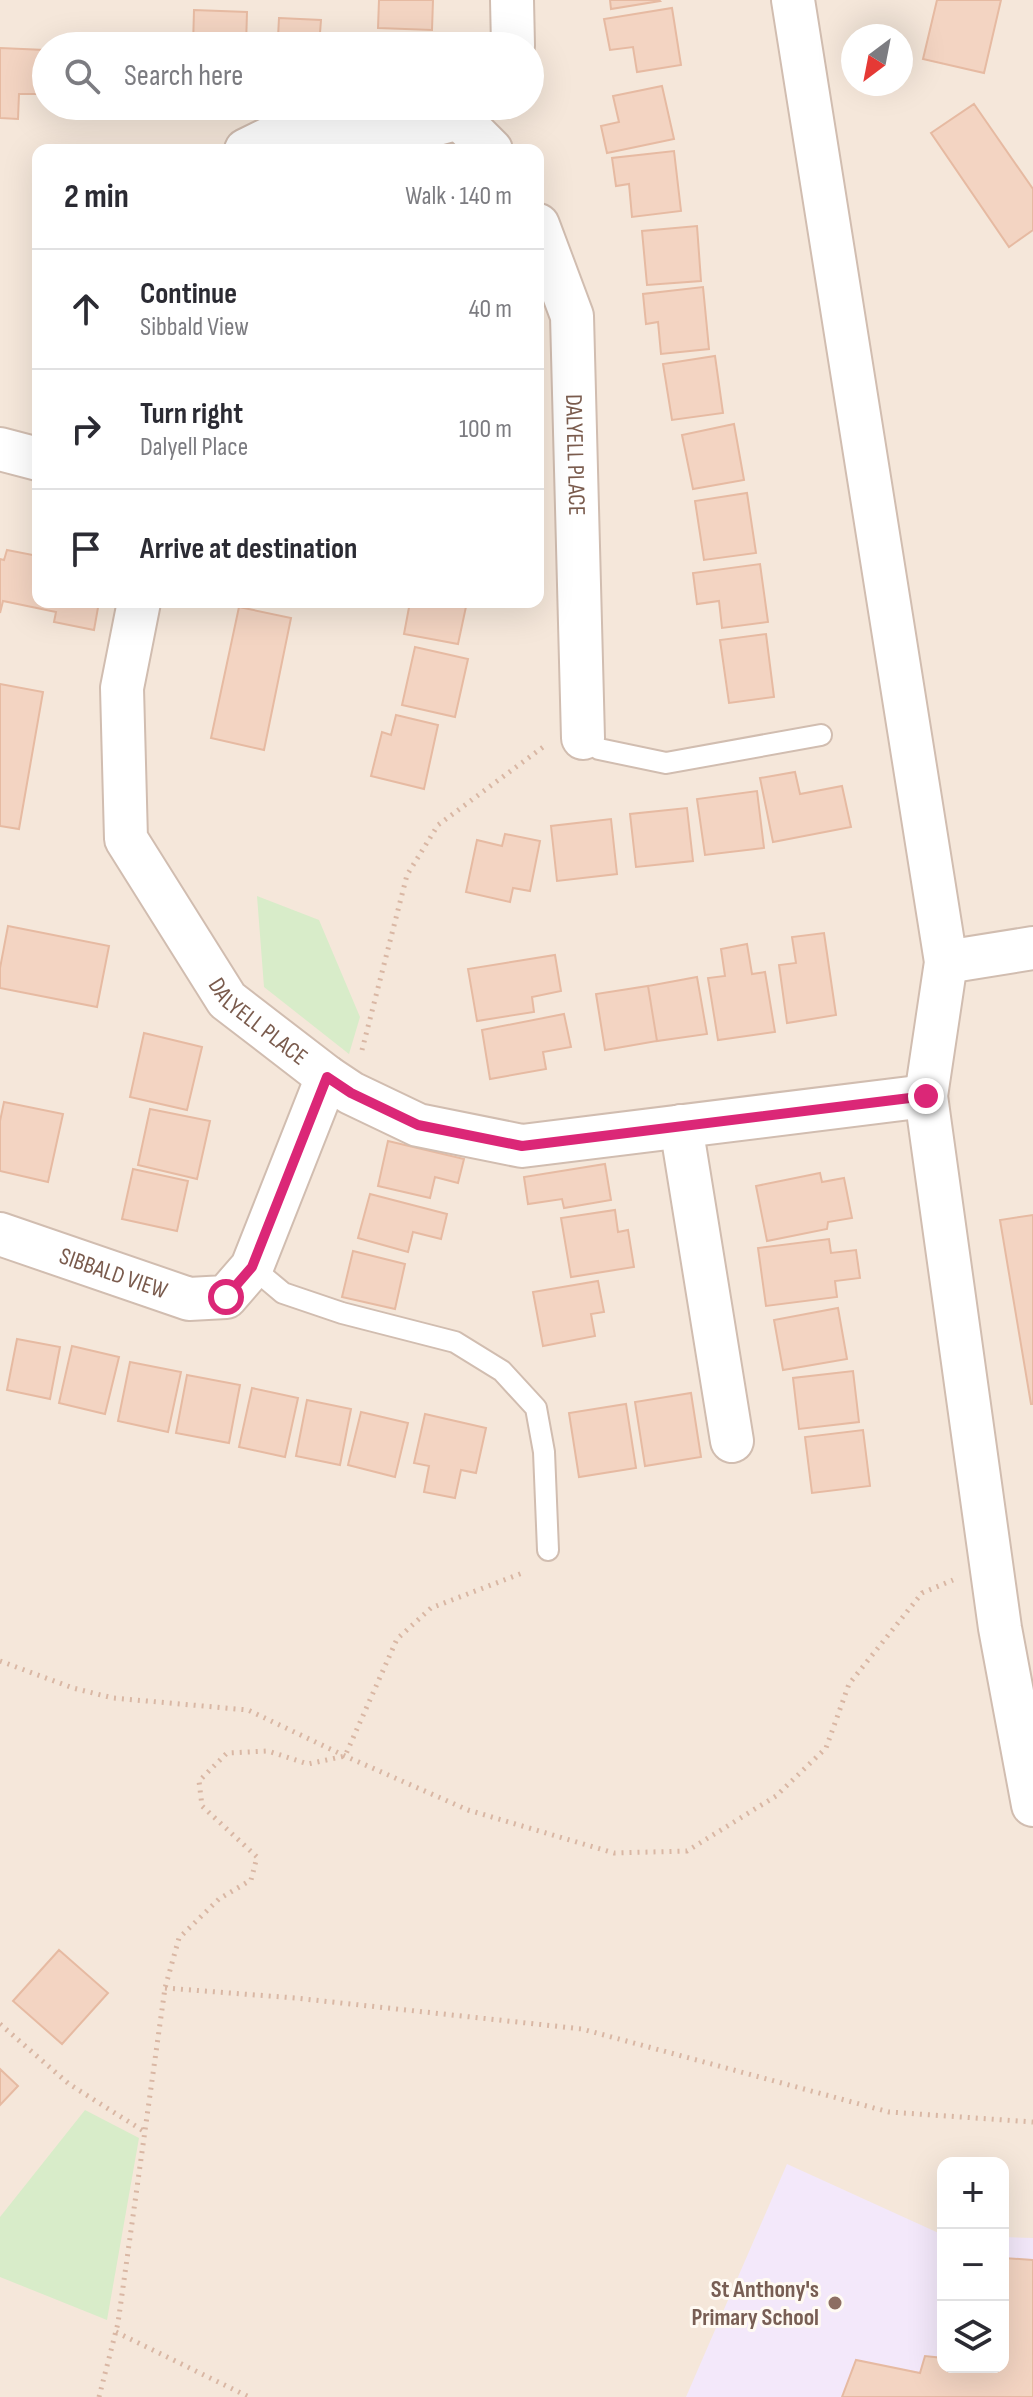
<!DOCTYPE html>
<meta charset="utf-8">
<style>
:root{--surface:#fff;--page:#f2f2f3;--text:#2b2b33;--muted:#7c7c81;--line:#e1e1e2}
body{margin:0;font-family:"Sofia Sans Condensed",sans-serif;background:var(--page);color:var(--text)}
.controls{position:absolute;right:24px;bottom:24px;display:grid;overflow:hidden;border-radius:16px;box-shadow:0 8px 32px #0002}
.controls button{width:72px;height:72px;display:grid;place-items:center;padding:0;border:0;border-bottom:2px solid var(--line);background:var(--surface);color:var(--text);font:40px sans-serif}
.compass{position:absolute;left:841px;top:24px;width:72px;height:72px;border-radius:50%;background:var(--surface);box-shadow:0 8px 32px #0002;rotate:212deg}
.stop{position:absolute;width:24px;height:24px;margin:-18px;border:6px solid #db2777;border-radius:50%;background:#fff}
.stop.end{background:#db2777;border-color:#fff;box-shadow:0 2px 8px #0008}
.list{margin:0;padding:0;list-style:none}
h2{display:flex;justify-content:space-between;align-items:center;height:104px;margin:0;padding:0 32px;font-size:34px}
h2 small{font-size:26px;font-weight:400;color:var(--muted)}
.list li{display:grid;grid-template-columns:52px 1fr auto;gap:24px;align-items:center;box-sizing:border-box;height:120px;padding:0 32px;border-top:2px solid var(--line)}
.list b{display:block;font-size:30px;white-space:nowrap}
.list p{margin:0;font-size:26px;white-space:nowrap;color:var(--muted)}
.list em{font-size:26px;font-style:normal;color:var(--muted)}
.icon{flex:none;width:44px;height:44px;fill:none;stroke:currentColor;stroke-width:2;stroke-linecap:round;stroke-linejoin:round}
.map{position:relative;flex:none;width:1033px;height:2397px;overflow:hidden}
.search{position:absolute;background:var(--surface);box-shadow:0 8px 32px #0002;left:32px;top:32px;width:512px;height:88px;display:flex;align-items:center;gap:20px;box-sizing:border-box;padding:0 28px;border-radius:44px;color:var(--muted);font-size:30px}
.panel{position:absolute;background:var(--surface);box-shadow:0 8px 32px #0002;left:32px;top:144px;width:512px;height:464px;border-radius:16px}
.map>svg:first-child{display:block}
</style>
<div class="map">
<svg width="1033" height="2397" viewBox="0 0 1033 2397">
<rect width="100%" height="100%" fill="#fdf6ec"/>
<path fill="#f5e7da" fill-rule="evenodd" d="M0 0H1033V2397H0ZM853 36H901V84H853ZM46 46H530V106H46ZM38 150H538V602H38ZM943 2163H1003V2367H943Z"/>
<path fill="#f3e8fa" d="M787 2164 943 2235V2367H1003V2237L1033 2238V2397H686Z"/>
<path fill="#d8ecc9" d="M257 896 319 920 360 1017 349 1054 264 987Z
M85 2110 139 2138 107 2320 0 2277V2217Z"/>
<path fill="#f3d4c2" stroke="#e6baa2" stroke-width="2" d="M379 0H433L432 30 378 28Z
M610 0H659L660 1 611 9Z
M937 0H1001L984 73 923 59Z
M672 8 681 65 637 72 633 47 610 50 604 19Z
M194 10 247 12 246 46H193Z
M279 18 321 20 319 46H246V35L278 37Z
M128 34 193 38V46H127Z
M378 37 431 40V46H377Z
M56 42 127 43V46H56Z
M0 48 45 50 44 94H19L18 119 0 118Z
M662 86 674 139 607 153 601 126 619 122 613 96Z
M974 104 1033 189V230L1009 247 931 133Z
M674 151 681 211 632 217 629 184 616 186 612 158Z
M697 226 701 281 647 285 642 231Z
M703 287 709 349 661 354 658 322 646 324 643 294Z
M715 356 723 413 672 420 663 364Z
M734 424 744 480 693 489 682 435Z
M747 493 756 553 704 560 695 501Z
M7 550 38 556V602H99L94 630 54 622 56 612 3 601 0 613V559L4 560Z
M760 564 768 622 722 628 719 601 697 604 693 573Z
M410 602H467L458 644 404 634Z
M239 607 291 618 264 750 211 738Z
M766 634 774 697 729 703 720 640Z
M415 647 468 659 455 717 402 705Z
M0 684 43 692 19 829 0 826Z
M396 715 438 725 424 789 371 776 382 732 391 735Z
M795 772 800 794 842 786 851 827 773 842 760 778Z
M757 791 764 848 705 855 697 799Z
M687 808 693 861 636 867 630 814Z
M611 819 617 874 557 881 551 826Z
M505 834 540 841 530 891 513 888 510 902 466 892 477 840 502 846Z
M8 926 109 946 97 1007 0 988V968Z
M824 933 836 1015 787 1023 779 965 796 963 792 937Z
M747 944 752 974 765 972 775 1032 718 1040 708 978 725 976 721 949Z
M555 955 561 991 532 997 534 1012 477 1021 468 969Z
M697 977 707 1034 657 1041 648 986Z
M648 986 657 1041 605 1050 596 994Z
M564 1014 571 1047 543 1052 546 1069 490 1079 482 1030Z
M144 1033 202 1047 187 1110 130 1097Z
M4 1102 63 1114 48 1182 0 1171V1121Z
M150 1109 210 1121 197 1179 138 1165Z
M388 1141 464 1159 458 1183 435 1177 430 1198 378 1186Z
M605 1164 611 1200 564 1208 562 1199 528 1204 524 1177Z
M133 1169 188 1181 177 1231 122 1219Z
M820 1173 822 1182 844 1178 852 1218 828 1222 827 1229 767 1241 756 1186Z
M370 1194 447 1214 441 1239 413 1232 408 1252 358 1238Z
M615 1210 618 1232 628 1230 634 1267 571 1277 561 1218Z
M1033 1215V1404H1031L1000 1220Z
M829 1239 831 1253 856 1250 860 1278 835 1281 837 1297 766 1306 758 1248Z
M353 1251 405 1264 395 1309 342 1297Z
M598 1281 604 1312 591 1314 595 1336 543 1346 533 1292Z
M838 1308 847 1359 783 1370 774 1320Z
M17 1339 60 1347 50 1399 7 1390Z
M72 1346 119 1357 105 1414 59 1403Z
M130 1362 181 1372 168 1432 118 1421Z
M853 1371 859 1422 799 1429 793 1378Z
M187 1375 240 1385 229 1443 176 1433Z
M252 1388 298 1398 285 1457 239 1447Z
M691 1393 701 1457 645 1466 635 1402Z
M307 1400 351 1409 340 1465 296 1456Z
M626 1404 636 1468 579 1477 569 1413Z
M361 1412 408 1423 395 1477 348 1465Z
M425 1414 486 1428 476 1473 461 1470 455 1498 424 1492 429 1466 414 1463Z
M863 1430 870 1486 812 1493 805 1437Z
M59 1950 108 1993 62 2044 13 2001Z
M0 2069 18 2086 0 2105Z
M1003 2258 1033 2260V2397H842L856 2360 920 2373 925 2356 943 2358V2367H1003Z"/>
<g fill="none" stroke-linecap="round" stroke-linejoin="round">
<defs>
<path id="lane" d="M583 738 599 749 666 763 821 735
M252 1267 283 1293 342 1313 455 1342 502 1371 536 1408 544 1452 548 1550"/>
<g id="street">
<path d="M512 0 513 46"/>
<path d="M793 0 946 962 926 1096 1000 1628 1033 1805"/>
<path d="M459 118 491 150"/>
<path d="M246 150 289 129 393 136 459 118 468 106"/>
<path id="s1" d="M538 225 572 316 583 738"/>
<path d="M0 449 38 459"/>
<path id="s2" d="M139 602 122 688 126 839 227 1000 327 1077 351 1093 418 1125 522 1146 926 1096"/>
<path d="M946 962 1033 948"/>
<path d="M681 1126 732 1441"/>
<path id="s3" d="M0 1234 189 1299 226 1297 252 1267 327 1077"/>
</g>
</defs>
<use href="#lane" stroke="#d1bdb0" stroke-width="24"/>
<use href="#street" stroke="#d1bdb0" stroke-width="46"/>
<path stroke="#d9b7a4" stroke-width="5" stroke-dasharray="2 6" stroke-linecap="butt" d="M362 1050 407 875 438 825 543 747
M0 1661 73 1688 113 1698 248 1710 345 1756 468 1810 614 1853 687 1851 776 1796 826 1748 849 1684 922 1593 953 1580
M165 1988 295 1998 582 2029 889 2112 1033 2122
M0 2024 69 2084 145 2132
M116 2332 249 2397
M99 2397 118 2323 165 1988 179 1938 219 1899 251 1880 257 1857 202 1806 199 1781 227 1753 268 1751 308 1764 345 1756 397 1639 431 1608 525 1572"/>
<use href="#lane" stroke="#fff" stroke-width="20"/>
<use href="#street" stroke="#fff" stroke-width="42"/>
</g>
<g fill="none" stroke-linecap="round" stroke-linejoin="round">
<path stroke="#db2777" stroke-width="10" d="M226 1297 252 1267 327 1077 351 1093 418 1125 522 1146 926 1096"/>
</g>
<circle fill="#8d6e63" stroke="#fffaf3" stroke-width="3" cx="835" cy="2303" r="8"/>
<g text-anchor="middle" stroke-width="6" stroke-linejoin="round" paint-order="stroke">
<g font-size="24" fill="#7a5b4d" stroke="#fffaf3">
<text dy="8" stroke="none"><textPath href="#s1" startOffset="236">DALYELL PLACE</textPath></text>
<text dy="8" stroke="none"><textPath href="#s2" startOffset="466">DALYELL PLACE</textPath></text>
<text dy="8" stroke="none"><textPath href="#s3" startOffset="120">SIBBALD VIEW</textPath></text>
</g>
<g font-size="24" font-weight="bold" fill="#785e54" stroke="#fffaf3" text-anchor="end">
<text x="819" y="2297">St Anthony's<tspan x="819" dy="28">Primary School</tspan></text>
</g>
</g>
</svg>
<div class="controls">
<button>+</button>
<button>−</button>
<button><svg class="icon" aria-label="layers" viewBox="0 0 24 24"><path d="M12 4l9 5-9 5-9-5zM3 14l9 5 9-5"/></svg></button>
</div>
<svg class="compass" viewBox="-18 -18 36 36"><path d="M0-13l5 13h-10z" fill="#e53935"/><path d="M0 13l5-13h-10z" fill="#7c7c81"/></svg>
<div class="stop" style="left:226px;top:1297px"></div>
<div class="stop end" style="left:926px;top:1096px"></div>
<div class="search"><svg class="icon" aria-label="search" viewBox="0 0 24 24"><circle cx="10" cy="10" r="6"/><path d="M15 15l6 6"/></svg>Search here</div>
<section class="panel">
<h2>2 min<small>Walk · 140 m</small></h2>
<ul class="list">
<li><svg class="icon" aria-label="ahead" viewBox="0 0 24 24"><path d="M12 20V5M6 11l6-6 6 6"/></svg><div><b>Continue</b><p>Sibbald View</p></div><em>40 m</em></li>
<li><svg class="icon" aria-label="right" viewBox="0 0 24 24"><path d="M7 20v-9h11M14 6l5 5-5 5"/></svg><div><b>Turn right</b><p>Dalyell Place</p></div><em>100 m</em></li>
<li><svg class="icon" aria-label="arrive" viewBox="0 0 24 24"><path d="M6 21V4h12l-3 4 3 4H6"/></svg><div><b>Arrive at destination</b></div></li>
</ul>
</section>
</div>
